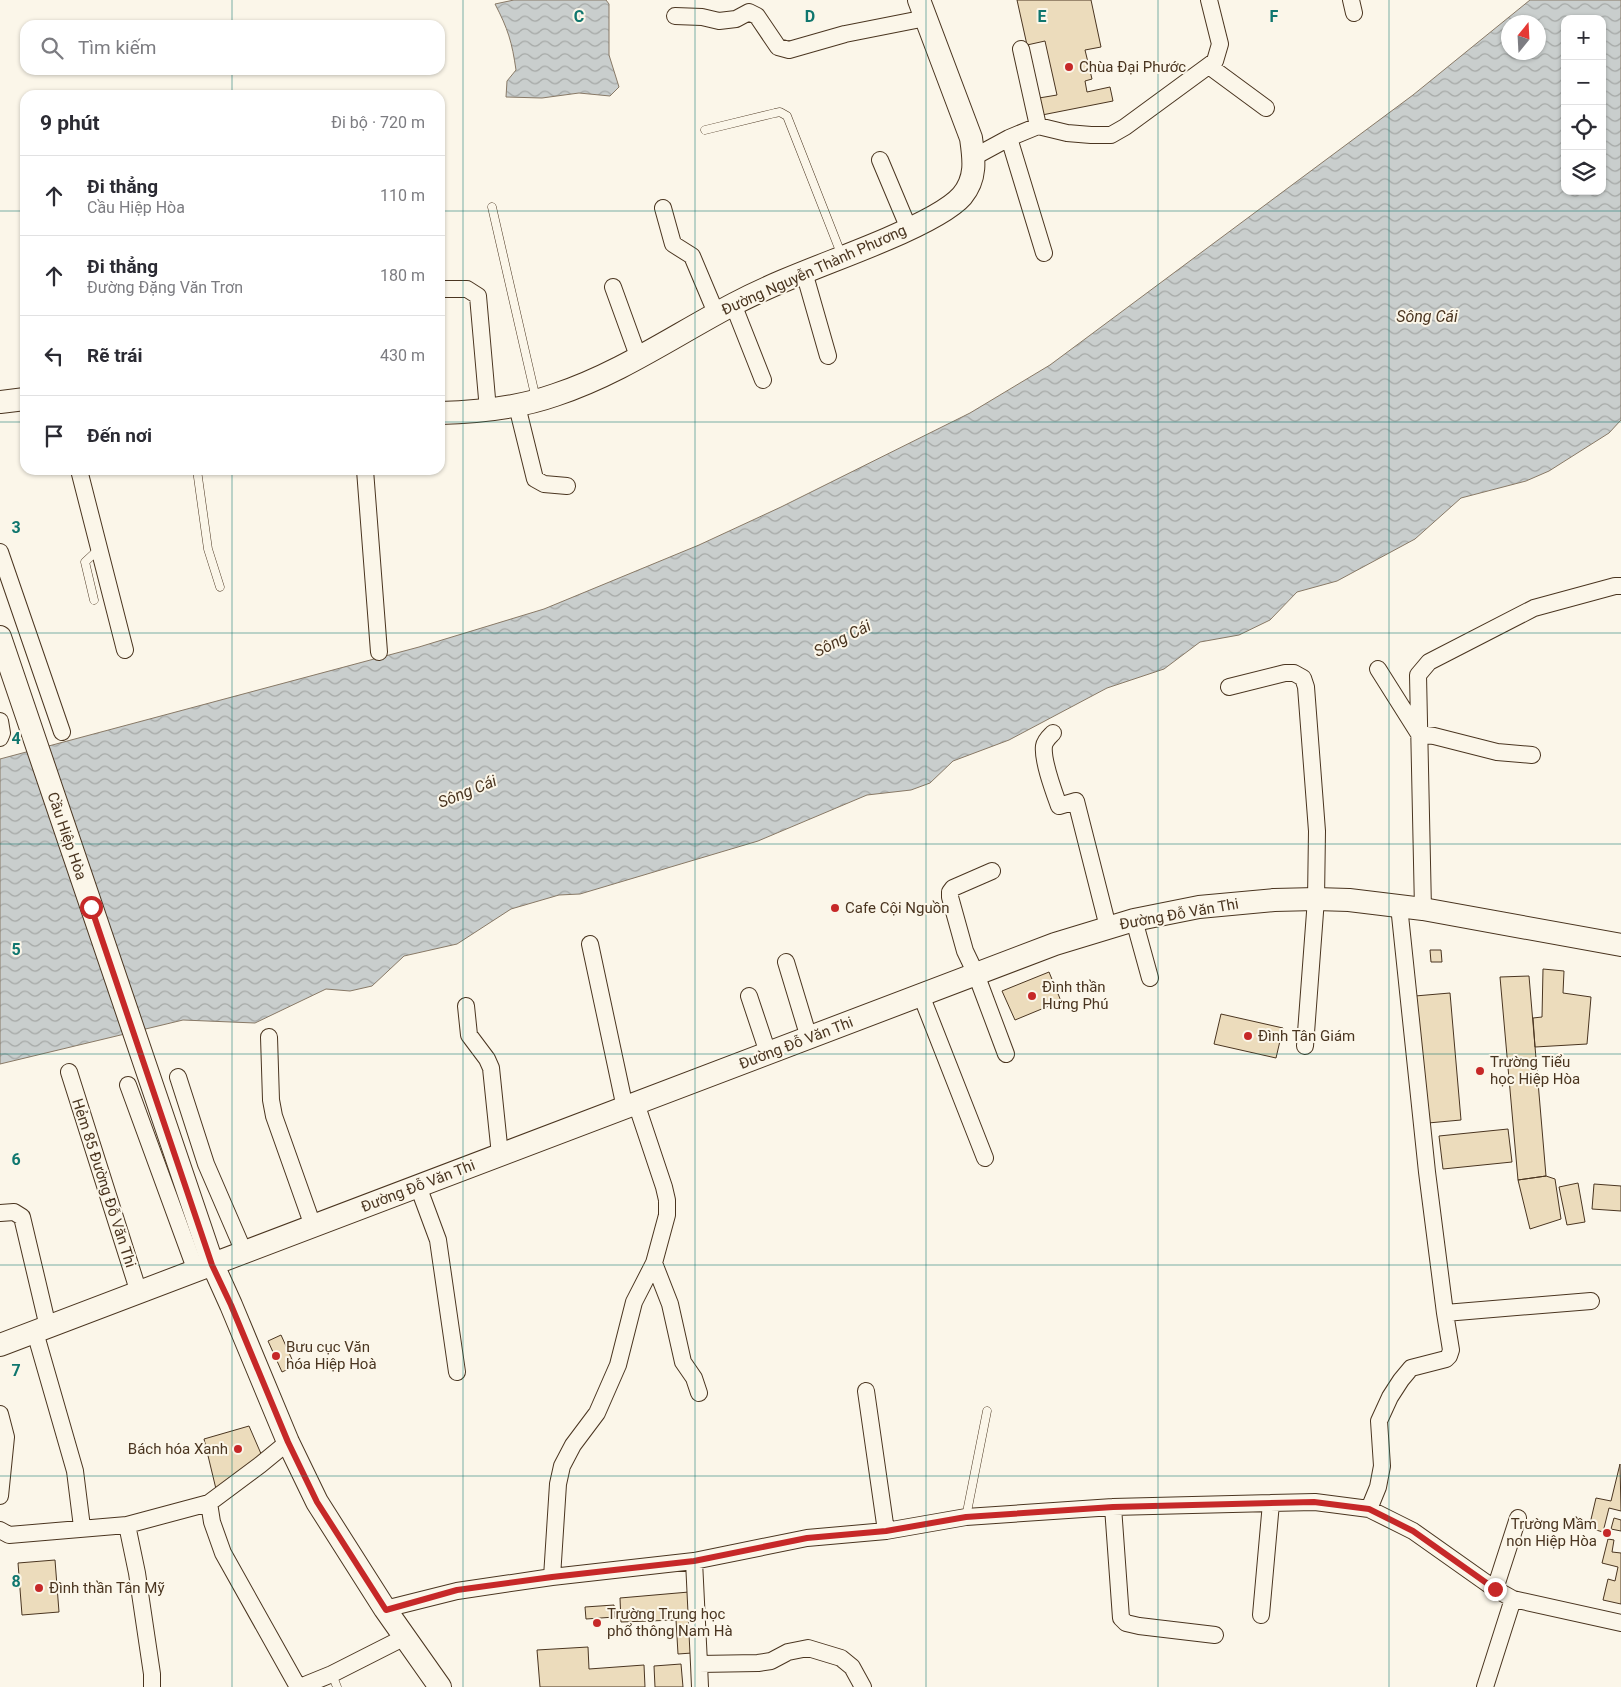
<!DOCTYPE html>
<html lang="vi">
<meta charset="utf-8">
<style>
:root{--surface:#fff;--page:#f2f2f3;--text:#2b2b33;--muted:#7c7c81;--line:#e1e1e2}
body{margin:0;font-family:Roboto,sans-serif;background:var(--page);color:var(--text)}
.controls{position:absolute;right:15px;top:15px;display:grid;overflow:hidden;border-radius:10px;box-shadow:0 1px 4px #0004}
.controls button{width:45px;height:45px;display:grid;place-items:center;padding:0;border:0;border-bottom:1px solid var(--line);background:var(--surface);color:var(--text);font:25px sans-serif}
.compass{position:absolute;left:1501px;top:15px;width:45px;height:45px;border-radius:50%;background:var(--surface);box-shadow:0 1px 4px #0004;rotate:18deg}
.stop{position:absolute;width:15px;height:15px;margin:-11px;border:4px solid #c62828;border-radius:50%;background:#fff}
.stop.end{background:#c62828;border-color:#fff;box-shadow:0 1px 5px #0008}
.list{margin:0;padding:0;list-style:none}
h2{display:flex;justify-content:space-between;align-items:center;height:65px;margin:0;padding:0 20px;font-size:21px}
h2 small{font-size:16px;font-weight:400;color:var(--muted)}
.list li{display:grid;grid-template-columns:32px 1fr auto;gap:15px;align-items:center;box-sizing:border-box;height:80px;padding:0 20px;border-top:1px solid var(--line)}
.list b{display:block;font-size:19px;white-space:nowrap}
.list p{margin:0;font-size:16px;white-space:nowrap;color:var(--muted)}
.list em{font-size:16px;font-style:normal;color:var(--muted)}
.icon{flex:none;width:28px;height:28px;fill:none;stroke:currentColor;stroke-width:2;stroke-linecap:round;stroke-linejoin:round}
.map{position:relative;flex:none;width:1621px;height:1687px;overflow:hidden}
.search{position:absolute;background:var(--surface);box-shadow:0 1px 4px #0004;left:20px;top:20px;width:425px;height:55px;display:flex;align-items:center;gap:12px;box-sizing:border-box;padding:0 18px;border-radius:15px;color:var(--muted);font-size:19px}
.panel{position:absolute;background:var(--surface);box-shadow:0 1px 4px #0004;left:20px;top:90px;width:425px;height:385px;border-radius:15px}
.map>svg:first-child{display:block}
</style>
<div class="map">
<svg width="1621" height="1687" viewBox="0 0 1621 1687">
<defs>
<pattern id="water-waves" width="16" height="10" patternUnits="userSpaceOnUse" patternTransform="scale(1.25)"><rect width="16" height="10" fill="#c9cecd"/><path d="M0 5q4-4 8 0t8 0" fill="none" stroke="#a5a8a6"/></pattern>
</defs>
<rect width="100%" height="100%" fill="#fbf6e9"/>
<path fill="url(#water-waves)" stroke="#887966" fill-rule="evenodd" d="M514 0H606L609 4V55L619 87 610 96 579 93 542 98 506 97 507 81 516 70C512 42 508 29 495 4Z
M1530 0H1621V420L1609 433 1549 471 1526 481 1461 498 1415 539 1337 581 1297 592 1270 620 1239 635 1200 642 1164 669 1107 688 1009 740 953 761 930 783 911 790 867 795 758 841 580 894 559 895 511 909 457 944 404 956 372 986 350 991 326 989 255 1023 183 1020 0 1064V759L419 647 544 609 699 545 781 507 970 413 1050 365 1413 95ZM1565 19H1602V191H1565ZM1508 22H1538V52H1508Z"/>
<path fill="#ecdcbc" stroke="#4a3520" d="M1017 0H1091L1101 47 1085 50 1092 79 1085 81 1087 92 1110 87 1113 101 1042 115 1039 98 1057 95 1045 41 1027 45Z
M1430 950H1441L1442 962H1431Z
M1543 969 1564 971 1563 993 1591 997 1587 1044 1535 1047 1533 1018 1542 1017Z
M1049 972 1061 1001 1015 1020 1002 991Z
M1529 976 1546 1176 1518 1180 1500 977Z
M1450 993 1461 1120 1428 1123 1415 996Z
M1221 1014 1283 1028 1276 1058 1214 1044Z
M1508 1129 1512 1162 1443 1169 1439 1136Z
M1546 1176 1555 1179 1561 1219 1530 1229 1518 1180Z
M1578 1183 1585 1222 1567 1225 1559 1187Z
M1594 1184 1621 1186V1211L1592 1209Z
M281 1335 295 1366 282 1372 268 1341Z
M249 1426 262 1456 216 1489 204 1439Z
M1620 1464 1621 1511 1609 1508 1603 1532 1589 1528 1596 1498 1611 1501Z
M1614 1518 1621 1520V1531L1611 1529Z
M1608 1539 1614 1540 1612 1552 1621 1553V1604L1603 1600 1608 1579 1615 1581 1618 1567 1602 1563Z
M55 1560 59 1612 22 1615 18 1563Z
M689 1592 692 1653 678 1654 676 1620 621 1622 620 1598Z
M614 1605 615 1617 586 1619 585 1607Z
M588 1647 589 1669 644 1665 645 1687H540L537 1650Z
M681 1664 683 1687H655L654 1666Z"/>
<g fill="none" stroke-linecap="round" stroke-linejoin="round">
<defs>
<path id="lane" d="M705 130 775 113 780 112 787 116 842 256
M492 207 536 399
M197 470 208 549 220 587
M94 600 85 562 99 549
M966 1517 987 1411
M332 1674 337 1687"/>
<path id="street" d="M1351 0 1354 13
M675 16 702 17 719 21 736 19 749 12 757 16 778 47 789 50 845 34 926 18
M1021 49 1038 126
M1209 66 1266 108
M1009 138 1044 253
M974 157 1009 138 1038 126 1067 133 1091 135H1111L1125 127 1215 61 1220 44 1209 0
M880 160 909 229
M663 208 673 244 692 256 716 313
M804 272 828 356
M613 287 638 356
M440 289H467L478 296 488 410
M733 304 763 380
M517 406 535 479 544 484 567 486
M79 470 125 650
M365 470 379 652
M0 552 62 732
M1378 669 1419 734 1434 736 1497 752 1532 755
M1229 687 1285 673H1294L1303 678 1306 687 1317 831 1316 899 1305 1046
M0 721 2 733 0 738
M1053 733C1049 737 1045 740 1044 746 1042 760 1054 792 1059 806L1076 801 1108 927
M992 871 953 888 950 892V897L965 951 976 974 1006 1054
M1423 909 1418 675 1429 662 1534 608 1615 586H1621
M1134 920 1150 978
M590 944 625 1108
M786 962 809 1038
M921 995 985 1158
M749 996 768 1053
M466 1006 469 1035 487 1059 491 1068 500 1155
M269 1037 271 1100 274 1116 313 1226
M69 1072 139 1293
M178 1077 206 1164 244 1252
M128 1085 196 1271
M418 1186 438 1240 457 1372
M0 1213 14 1212 22 1217 48 1327
M654 1263 670 1304 683 1362 694 1378 699 1393
M1445 1313 1591 1301
M35 1332 75 1471 82 1527
M866 1391 886 1531
M0 1414 6 1437 0 1496
M288 1442 260 1465 209 1503 212 1522 223 1553 298 1687
M1113 1507 1121 1618 1126 1623 1139 1626 1215 1635
M1369 1509 1378 1487 1382 1466 1379 1421 1390 1397 1401 1380 1411 1368 1446 1359 1449 1356 1451 1350 1445 1313 1427 1172 1399 906
M127 1525 137 1573 152 1674V1687
M0 1530 9 1535 127 1525 209 1503
M694 1561 699 1664 758 1663 771 1661 788 1652 808 1648 841 1658 852 1667 863 1687
M552 1577 558 1484 562 1466 573 1445 597 1413 618 1365 634 1302 654 1263 667 1215V1200L664 1187 636 1103
M1495 1589 1518 1518
M385 1609 457 1591 552 1577 694 1561 807 1538 886 1531 966 1517 1113 1507 1315 1502 1369 1509 1413 1531 1495 1589 1513 1599 1621 1623
M1261 1615 1271 1503
M699 1664 700 1687
M300 1687 332 1674 405 1637
M1485 1687 1513 1599"/>
<path id="secondary" d="M0 402 25 399
M440 413C480 412 518 408 555 395 619 374 675 335 734 304 783 278 836 261 887 239 908 230 948 212 962 196 977 178 974 159 971 138L919 0
M0 637 213 1265 231 1305 288 1442 317 1502 385 1609 440 1687
M0 1345 1055 944 1134 920 1199 907 1274 900 1316 899 1349 900 1423 909 1621 945"/>
</defs>
<use href="#lane" stroke="#4a3520" stroke-width="9"/>
<use href="#street" stroke="#4a3520" stroke-width="18"/>
<use href="#secondary" stroke="#4a3520" stroke-width="24"/>
<use href="#lane" stroke="#fbf6e9" stroke-width="8"/>
<use href="#street" stroke="#fbf6e9" stroke-width="16"/>
<use href="#secondary" stroke="#fbf6e9" stroke-width="22"/>
</g>
<g fill="none" stroke-linecap="round" stroke-linejoin="round">
<path stroke="#c62828" stroke-width="6" d="M91 907 212 1265 231 1305 288 1442 317 1502 386 1610 457 1590 552 1577 694 1561 807 1538 886 1531 966 1517 1113 1507 1314 1502 1369 1509 1413 1531 1495 1589"/>
</g>
<path fill="none" stroke="#0f766e" stroke-width="1" stroke-opacity="0.55" d="M232 0V25M463 0V1687M695 0V1687M926 0V1687M1158 0V1687M1389 0V1687M232 70V95M0 211H25M440 211H1621M0 422H25M440 422H1621M232 470V1687M0 633H1621M0 844H1621M0 1054H1621M0 1265H1621M0 1476H1621"/>
<g fill="#c62828" stroke="#fbf6e9" stroke-width="2">
<circle cx="1069" cy="67" r="5"/>
<circle cx="835" cy="908" r="5"/>
<circle cx="1032" cy="996" r="5"/>
<circle cx="1248" cy="1036" r="5"/>
<circle cx="1480" cy="1071" r="5"/>
<circle cx="276" cy="1356" r="5"/>
<circle cx="238" cy="1449" r="5"/>
<circle cx="1607" cy="1533" r="5"/>
<circle cx="39" cy="1588" r="5"/>
<circle cx="597" cy="1623" r="5"/>
</g>
<g text-anchor="middle" stroke-width="4" stroke-linejoin="round" paint-order="stroke">
<g font-size="15" fill="#4a3520" stroke="#fbf6e9" text-anchor="start">
<text x="1079" y="72">Chùa Đại Phước</text>
<text x="845" y="913">Cafe Cội Nguồn</text>
<text x="1042" y="992">Đình thần<tspan x="1042" dy="17">Hưng Phú</tspan></text>
<text x="1258" y="1041">Đình Tân Giám</text>
<text x="1490" y="1067">Trường Tiểu<tspan x="1490" dy="17">học Hiệp Hòa</tspan></text>
<text x="286" y="1352">Bưu cục Văn<tspan x="286" dy="17">hóa Hiệp Hoà</tspan></text>
<text x="228" y="1454" text-anchor="end">Bách hóa Xanh</text>
<text x="1597" y="1529" text-anchor="end">Trường Mầm<tspan x="1597" dy="17">non Hiệp Hòa</tspan></text>
<text x="49" y="1593">Đình thần Tân Mỹ</text>
<text x="607" y="1619">Trường Trung học<tspan x="607" dy="17">phổ thông Nam Hà</tspan></text>
</g>
<g font-size="15" fill="#4a3520" stroke="#fbf6e9">
<text transform="translate(814 270) rotate(-24)" y="5">Đường Nguyễn Thành Phương</text>
<text transform="translate(67 836) rotate(71)" y="5">Cầu Hiệp Hòa</text>
<text transform="translate(1179 914) rotate(-10)" y="5">Đường Đỗ Văn Thi</text>
<text transform="translate(796 1043) rotate(-21)" y="5">Đường Đỗ Văn Thi</text>
<text transform="translate(104 1183) rotate(72)" y="5">Hẻm 85 Đường Đỗ Văn Thi</text>
<text transform="translate(418 1186) rotate(-21)" y="5">Đường Đỗ Văn Thi</text>
</g>
<g font-size="16" font-style="italic" fill="#4a3520" stroke="#fbf6e9">
<text x="1427" y="322">Sông Cái</text>
<text transform="translate(842 638) rotate(-27)" y="6">Sông Cái</text>
<text transform="translate(467 791) rotate(-22)" y="6">Sông Cái</text>
</g>
</g>
<g font-size="16" text-anchor="middle" font-weight="bold" fill="#0f766e" stroke="#fbf6e9" stroke-width="4" stroke-linejoin="round" paint-order="stroke">
<text x="579" y="22">C</text>
<text x="810" y="22">D</text>
<text x="1042" y="22">E</text>
<text x="1274" y="22">F</text>
<text x="16" y="533">3</text>
<text x="16" y="744">4</text>
<text x="16" y="955">5</text>
<text x="16" y="1165">6</text>
<text x="16" y="1376">7</text>
<text x="16" y="1587">8</text>
</g>
</svg>
<div class="controls">
<button>+</button>
<button>−</button>
<button><svg class="icon" aria-label="locate" viewBox="0 0 24 24"><circle cx="12" cy="12" r="6"/><path d="M12 2v4M12 18v4M2 12h4M18 12h4"/></svg></button>
<button><svg class="icon" aria-label="layers" viewBox="0 0 24 24"><path d="M12 4l9 5-9 5-9-5zM3 14l9 5 9-5"/></svg></button>
</div>
<svg class="compass" viewBox="-18 -18 36 36"><path d="M0-13l5 13h-10z" fill="#e53935"/><path d="M0 13l5-13h-10z" fill="#7c7c81"/></svg>
<div class="stop" style="left:91px;top:907px"></div>
<div class="stop end" style="left:1495px;top:1589px"></div>
<div class="search"><svg class="icon" aria-label="search" viewBox="0 0 24 24"><circle cx="10" cy="10" r="6"/><path d="M15 15l6 6"/></svg>Tìm kiếm</div>
<section class="panel">
<h2>9 phút<small>Đi bộ · 720 m</small></h2>
<ul class="list">
<li><svg class="icon" aria-label="ahead" viewBox="0 0 24 24"><path d="M12 20V5M6 11l6-6 6 6"/></svg><div><b>Đi thẳng</b><p>Cầu Hiệp Hòa</p></div><em>110 m</em></li>
<li><svg class="icon" aria-label="ahead" viewBox="0 0 24 24"><path d="M12 20V5M6 11l6-6 6 6"/></svg><div><b>Đi thẳng</b><p>Đường Đặng Văn Trơn</p></div><em>180 m</em></li>
<li><svg class="icon" aria-label="left" viewBox="0 0 24 24"><path d="M17 20v-9H6M10 6l-5 5 5 5"/></svg><div><b>Rẽ trái</b></div><em>430 m</em></li>
<li><svg class="icon" aria-label="arrive" viewBox="0 0 24 24"><path d="M6 21V4h12l-3 4 3 4H6"/></svg><div><b>Đến nơi</b></div></li>
</ul>
</section>
</div>
